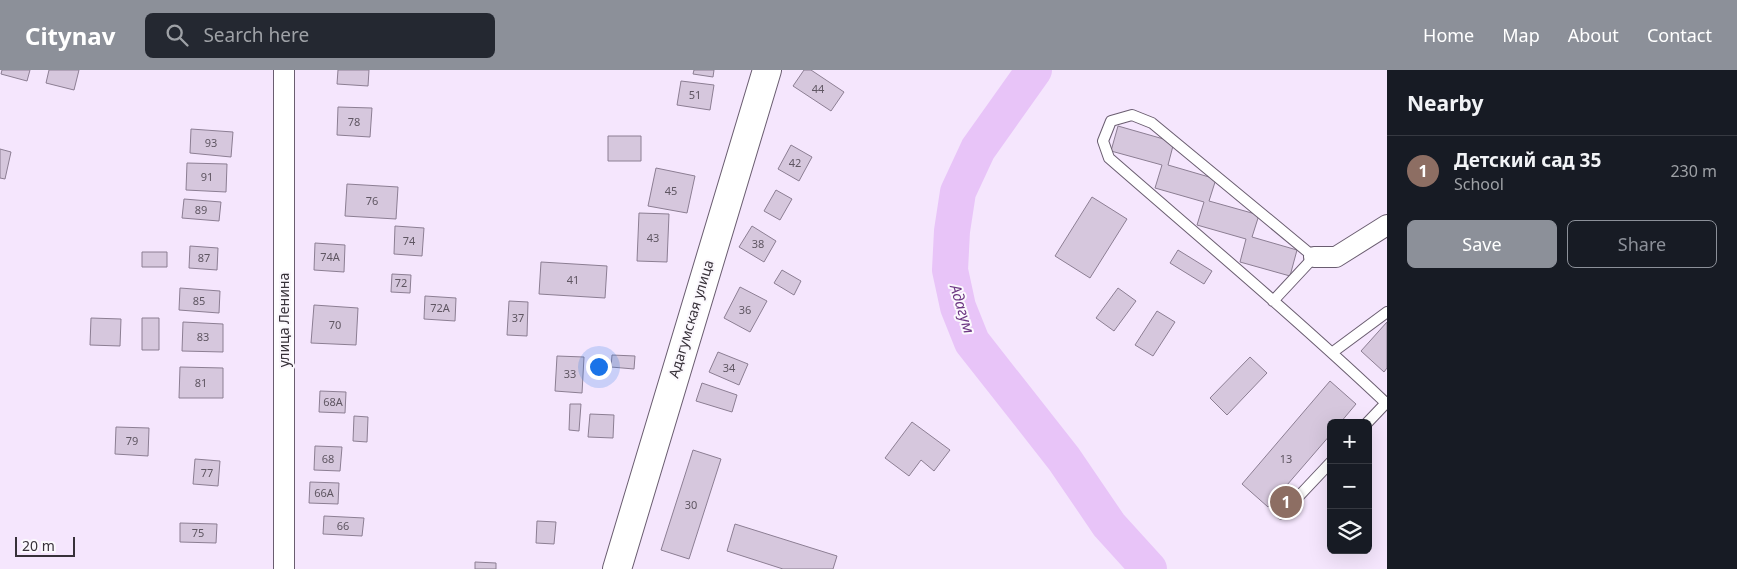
<!DOCTYPE html>
<meta charset="utf-8">
<style>
:root{--surface:#171b24;--page:#242831;--text:#f1f3f6;--muted:#9ea1a6;--line:#363941;--accent:#8c9099}
body{margin:0;font-family:"Noto Sans",sans-serif;background:var(--page);color:var(--text)}
.controls{position:absolute;right:15px;bottom:15px;display:grid;overflow:hidden;border-radius:8px;box-shadow:0 5px 20px #0002}
.controls button{width:45px;height:45px;display:grid;place-items:center;padding:0;border:0;border-bottom:1px solid var(--line);background:var(--surface);color:var(--text);font:25px sans-serif}
.scale{position:absolute;left:15px;bottom:12px;width:60px;box-sizing:border-box;padding-left:5px;border:2px solid #373139;border-top:0;font-size:14px;line-height:18px;white-space:nowrap;color:#373139;-webkit-text-stroke:4px #fbf8fd;paint-order:stroke}
.you{position:absolute;left:598px;top:296px;width:18px;height:18px;margin:-12px;border:4px solid #fff;border-radius:50%;background:#1a73e8;box-shadow:0 0 0 8px #1a73e833}
.badge{display:grid;place-items:center;width:32px;height:32px;border-radius:50%;background:var(--accent);color:#fff;font-size:16px;font-weight:700}
.pin{position:absolute;translate:-50% -50%;border:2px solid #fff;box-shadow:0 1px 5px #0006}
.list{margin:0;padding:0;list-style:none}
h2{display:flex;justify-content:space-between;align-items:center;height:65px;margin:0;padding:0 20px;font-size:21px}
h2 small{font-size:16px;font-weight:400;color:var(--muted)}
.list li{display:grid;grid-template-columns:32px 1fr auto;gap:15px;align-items:center;box-sizing:border-box;height:70px;padding:0 20px;border-top:1px solid var(--line)}
.list b{display:block;font-size:19px;white-space:nowrap}
.list p{margin:0;font-size:16px;white-space:nowrap;color:var(--muted)}
.list em{font-size:16px;font-style:normal;color:var(--muted)}
.actions{display:flex;gap:10px;padding:15px 20px}
.actions a{flex:1;padding:11px 0;border:1px solid var(--accent);border-radius:8px;text-align:center;font-size:18px;color:var(--accent)}
.actions .main{background:var(--accent);color:#fff}
.icon{flex:none;width:28px;height:28px;fill:none;stroke:currentColor;stroke-width:2;stroke-linecap:round;stroke-linejoin:round}
.map{position:relative;flex:none;width:1387px;height:499px;overflow:hidden}
header{display:flex;align-items:center;gap:30px;box-sizing:border-box;height:70px;padding:0 25px;background:var(--accent);color:#fff}
header strong{font-size:24px}
nav{display:flex;gap:28px;margin-inline-start:auto;font-size:18px}
.search{width:350px;height:45px;background:var(--page);display:flex;align-items:center;gap:12px;box-sizing:border-box;padding:0 18px;border-radius:8px;color:var(--muted);font-size:19px}
main{display:flex}
aside{flex:1;background:var(--surface)}
.map>svg:first-child{display:block}
</style>
<header>
<strong>Citynav</strong>
<div class="search"><svg class="icon" aria-label="search" viewBox="0 0 24 24"><circle cx="10" cy="10" r="6"/><path d="M15 15l6 6"/></svg>Search here</div>
<nav><a>Home</a><a>Map</a><a>About</a><a>Contact</a></nav>
</header>
<main>
<div class="map">
<svg width="1387" height="499" viewBox="0 0 1387 499">
<rect width="100%" height="100%" fill="#f5e6fd"/>
<g fill="none" stroke-linecap="round" stroke-linejoin="round">
<path stroke="#e8c4f8" stroke-width="36" d="M1034 0 978 79 958 122 952 161 950 200 958 237 972 272 1064 389 1109 455 1149 499"/>
</g>
<path fill="#d6c7dd" stroke="#8c7e93" d="M2 0H30L27 11 1 4Z
M49 0H79L74 20 46 13Z
M338 0H369L368 16 337 14Z
M694 0H714L713 7 693 4Z
M804 0H811L844 22 831 41 793 16Z
M681 11 714 15 710 40 677 35Z
M338 37 372 38 370 67 337 65Z
M1118 56 1174 72 1168 95 1216 109 1209 131 1259 145 1252 167 1297 180 1290 206 1240 192 1246 169 1197 155 1204 132 1155 118 1162 95 1111 81Z
M191 59 233 62 231 87 190 83Z
M608 66H641V91H608Z
M791 75 812 87 799 111 778 99Z
M0 79 11 82 5 109 0 108Z
M187 93 227 94 226 122 186 120Z
M656 98 695 106 687 143 648 136Z
M347 114 398 117 396 149 345 146Z
M776 120 792 129 780 150 764 141Z
M1092 127 1127 149 1090 208 1055 186Z
M184 129 221 132 219 151 182 148Z
M639 143 669 144 667 192 637 191Z
M395 156 424 158 422 186 394 184Z
M752 156 776 171 764 192 739 177Z
M315 173 345 175 344 202 314 200Z
M190 176 218 178 217 200 189 198Z
M1178 180 1212 201 1204 214 1170 193Z
M142 182H167V197H142Z
M541 192 607 196 605 228 539 224Z
M782 200 801 211 794 225 774 213Z
M392 204 411 205 410 223 391 222Z
M740 217 767 231 750 262 724 248Z
M180 218 220 221 219 243 179 240Z
M1118 218 1136 231 1114 261 1096 248Z
M425 226 456 228 455 251 424 249Z
M509 231 528 232 527 266 507 265Z
M314 235 358 238 356 275 311 273Z
M1157 241 1175 252 1153 286 1135 275Z
M91 248 121 249 120 276 90 275Z
M142 248H159V280H142Z
M183 252 223 254V282L182 281Z
M1387 252V298L1384 302 1361 281Z
M718 282 748 294 739 315 709 302Z
M612 285 635 286 634 299 611 297Z
M557 286 584 287 582 323 555 321Z
M1250 287 1267 303 1227 345 1210 328Z
M180 297 223 298V328H179Z
M1330 311 1356 334 1340 353H1331V364L1268 437 1242 414Z
M702 313 737 325 732 342 696 331Z
M320 321 346 322 345 343 319 342Z
M570 334H581L579 361 569 360Z
M590 344 614 345 613 368 588 367Z
M354 346 368 347 367 372 353 371Z
M912 352 950 380 934 401 921 390 909 406 885 388Z
M116 357 149 358 148 386 115 384Z
M315 376 342 377 340 401 314 400Z
M693 380 721 389 689 489 661 480Z
M195 389 220 391 218 416 193 414Z
M310 412 339 413 338 434 309 433Z
M324 446 364 448 362 466 323 464Z
M537 451 556 452 554 474 536 473Z
M180 453 217 454 216 473 180 472Z
M735 454 837 486 833 499H783L727 481Z
M475 492 496 493V499H475Z"/>
<g fill="none" stroke-linecap="round" stroke-linejoin="round">
<defs>
<path id="lane" d="M1273 231 1314 187 1152 53 1132 45 1111 51 1103 71 1109 88C1202 169 1297 249 1387 334
M1333 282 1387 242
M1367 353 1387 332
M1282 444 1331 392"/>
<path id="street" d="M1314 187H1336L1387 155
M284 499V0"/>
<path id="secondary" d="M617 499 767 0"/>
</defs>
<use href="#lane" stroke="#6a5d70" stroke-width="12"/>
<use href="#street" stroke="#6a5d70" stroke-width="22"/>
<use href="#secondary" stroke="#6a5d70" stroke-width="30"/>
<use href="#lane" stroke="#fff" stroke-width="10"/>
<use href="#street" stroke="#fff" stroke-width="20"/>
<use href="#secondary" stroke="#fff" stroke-width="28"/>
</g>
<g text-anchor="middle" stroke-width="4" stroke-linejoin="round" paint-order="stroke">
<g font-size="11" fill="#5f5662">
<text x="818" y="23">44</text>
<text x="695" y="29">51</text>
<text x="354" y="56">78</text>
<text x="211" y="77">93</text>
<text x="795" y="97">42</text>
<text x="207" y="111">91</text>
<text x="671" y="125">45</text>
<text x="372" y="135">76</text>
<text x="201" y="144">89</text>
<text x="653" y="172">43</text>
<text x="409" y="175">74</text>
<text x="758" y="178">38</text>
<text x="330" y="191">74А</text>
<text x="204" y="192">87</text>
<text x="573" y="214">41</text>
<text x="401" y="217">72</text>
<text x="199" y="235">85</text>
<text x="440" y="242">72А</text>
<text x="745" y="244">36</text>
<text x="518" y="252">37</text>
<text x="335" y="259">70</text>
<text x="203" y="271">83</text>
<text x="729" y="302">34</text>
<text x="570" y="308">33</text>
<text x="201" y="317">81</text>
<text x="333" y="336">68А</text>
<text x="132" y="375">79</text>
<text x="328" y="393">68</text>
<text x="1286" y="393">13</text>
<text x="207" y="407">77</text>
<text x="324" y="427">66А</text>
<text x="691" y="439">30</text>
<text x="343" y="460">66</text>
<text x="198" y="467">75</text>
</g>
<g font-size="14" fill="#373139" stroke="#fbf8fd">
<text transform="translate(691 249) rotate(-73)" y="5">Адагумская улица</text>
<text transform="translate(284 250) rotate(-90)" y="5">улица Ленина</text>
</g>
<g font-size="15" font-style="italic" fill="#6d3883" stroke="#fbf8fd">
<text transform="translate(962 239) rotate(73)" y="5">Адагум</text>
</g>
</g>
</svg>
<div class="controls">
<button>+</button>
<button>−</button>
<button><svg class="icon" aria-label="layers" viewBox="0 0 24 24"><path d="M12 4l9 5-9 5-9-5zM3 14l9 5 9-5"/></svg></button>
</div>
<div class="scale">20 m</div>
<div class="you"></div>
<div class="pin badge" style="left:1286px;top:432px;background:#8d6e63">1</div>
</div>
<aside>
<h2>Nearby<small></small></h2>
<ul class="list">
<li><span class="badge" style="background:#8d6e63">1</span><div><b>Детский сад 35</b><p>School</p></div><em>230 m</em></li>
</ul>
<div class="actions"><a class="main">Save</a><a>Share</a></div>
</aside>
</main>
